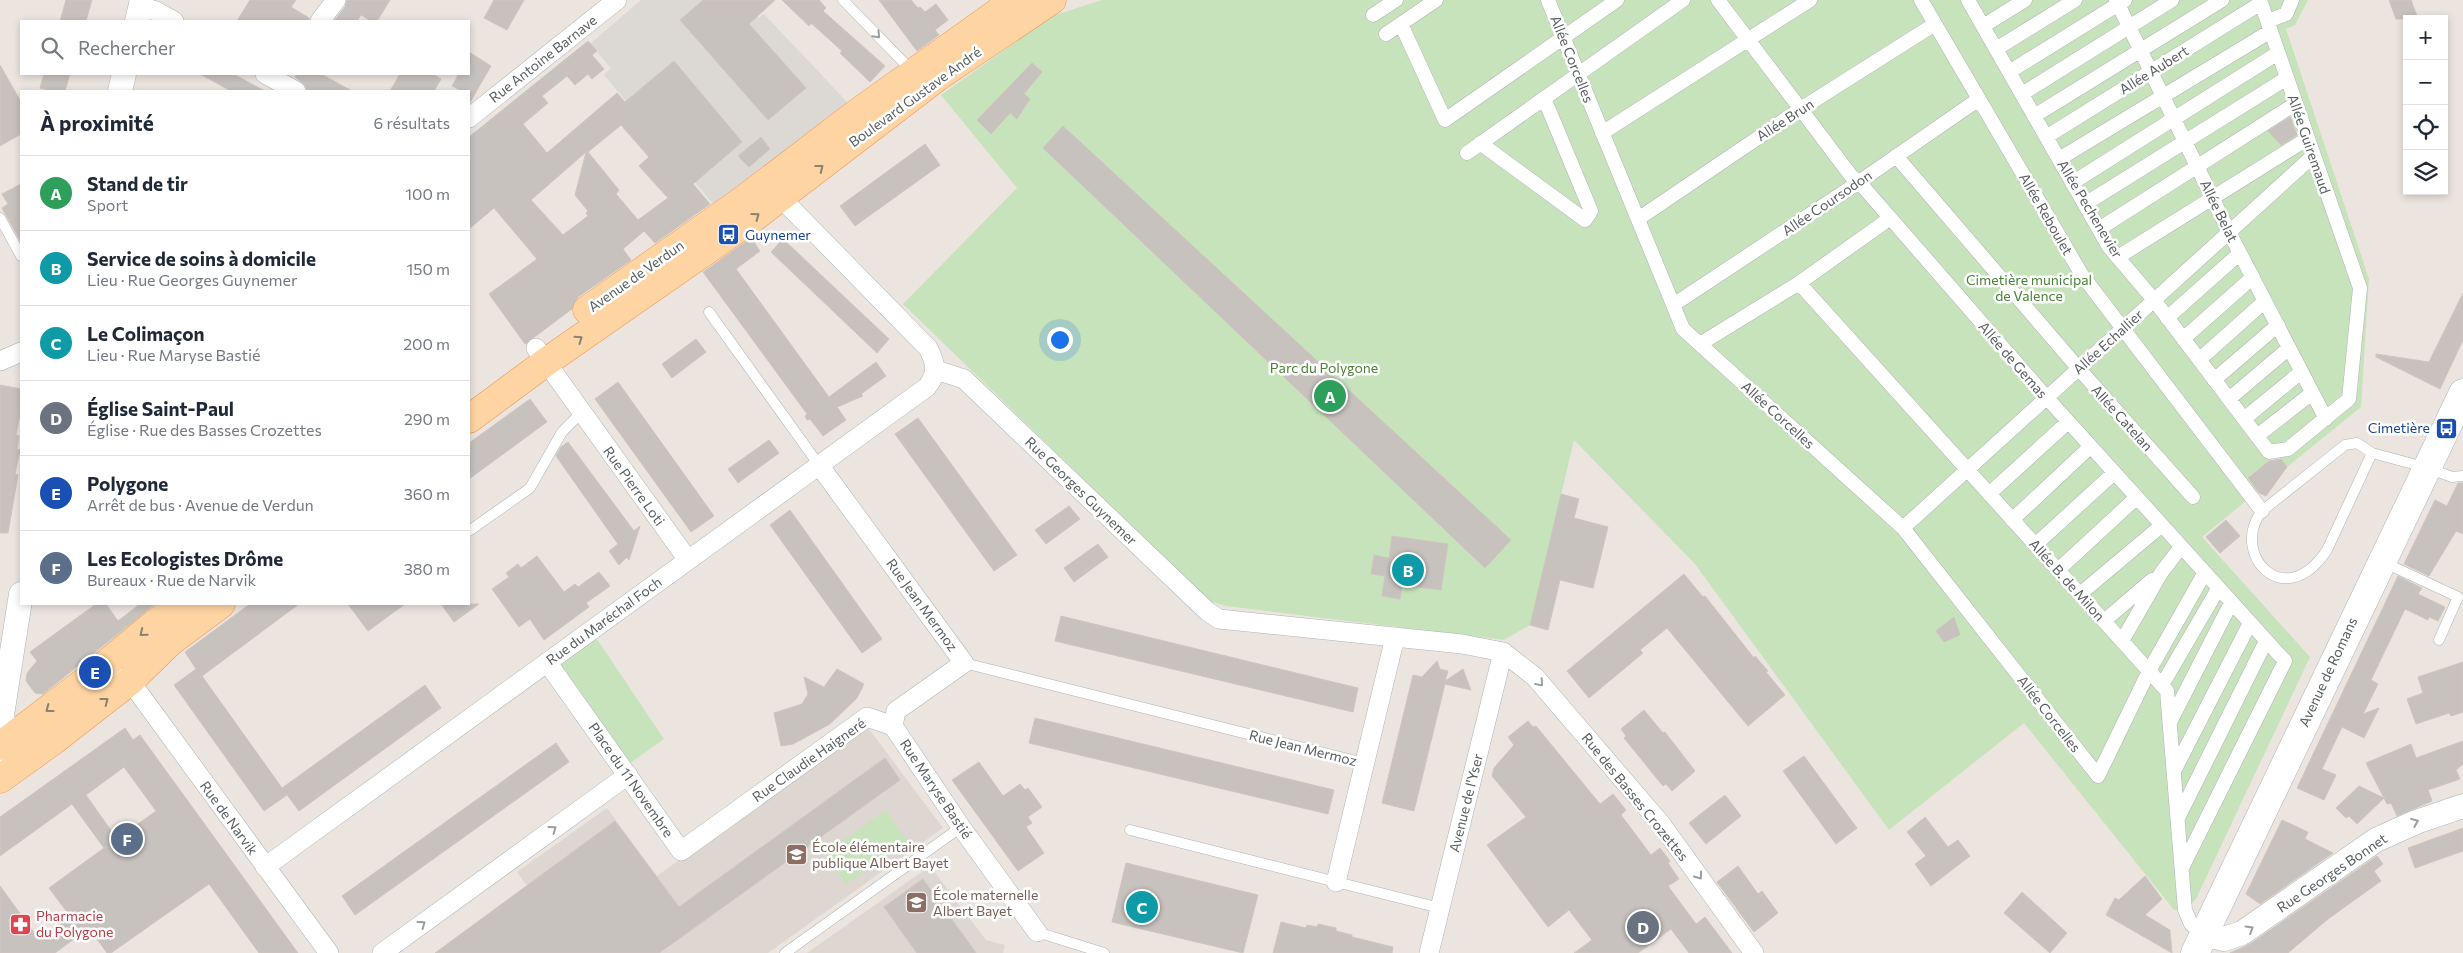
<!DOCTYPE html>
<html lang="fr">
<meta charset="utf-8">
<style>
:root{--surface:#fff;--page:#f2f2f3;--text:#1f2937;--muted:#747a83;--line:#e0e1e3;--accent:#7c3aed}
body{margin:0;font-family:Commissioner,sans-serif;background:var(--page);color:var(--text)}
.controls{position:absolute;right:15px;top:15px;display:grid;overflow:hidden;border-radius:0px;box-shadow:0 2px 8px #0003}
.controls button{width:45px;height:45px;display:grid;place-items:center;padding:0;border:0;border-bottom:1px solid var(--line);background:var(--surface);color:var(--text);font:25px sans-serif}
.you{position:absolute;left:1059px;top:339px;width:18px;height:18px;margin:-12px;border:4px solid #fff;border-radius:50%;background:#1a73e8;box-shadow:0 0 0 8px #1a73e833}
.badge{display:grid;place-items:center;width:32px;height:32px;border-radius:50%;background:var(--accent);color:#fff;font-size:16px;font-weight:700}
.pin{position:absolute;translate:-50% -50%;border:2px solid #fff;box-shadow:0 1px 5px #0006}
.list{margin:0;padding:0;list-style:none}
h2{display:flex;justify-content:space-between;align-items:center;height:65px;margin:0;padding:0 20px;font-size:21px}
h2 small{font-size:16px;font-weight:400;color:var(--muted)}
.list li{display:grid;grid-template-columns:32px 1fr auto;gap:15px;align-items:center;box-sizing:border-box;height:75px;padding:0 20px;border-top:1px solid var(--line)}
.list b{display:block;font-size:19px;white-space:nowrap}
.list p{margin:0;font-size:16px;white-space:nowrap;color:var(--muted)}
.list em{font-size:16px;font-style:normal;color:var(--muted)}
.icon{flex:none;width:28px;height:28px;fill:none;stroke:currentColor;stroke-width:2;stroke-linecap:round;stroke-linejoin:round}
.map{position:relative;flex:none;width:2463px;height:953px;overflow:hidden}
.search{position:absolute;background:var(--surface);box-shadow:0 2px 8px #0003;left:20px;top:20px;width:450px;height:55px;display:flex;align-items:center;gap:12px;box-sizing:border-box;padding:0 18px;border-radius:0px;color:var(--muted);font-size:19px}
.panel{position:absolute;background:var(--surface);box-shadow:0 2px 8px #0003;left:20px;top:90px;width:450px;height:515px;border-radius:0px}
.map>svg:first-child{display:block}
</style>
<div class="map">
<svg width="2463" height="953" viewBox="0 0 2463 953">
<rect width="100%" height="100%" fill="#ece5df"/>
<path fill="#dcd8d4" d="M641 0H741L759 18 764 14 850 105 715 206 604 75 611 68 590 44Z"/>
<path fill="#ddd6d1" d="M866 725 943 828 768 953H576L517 872 607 808 657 876Z
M930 866 986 940 1005 945 1003 953H807Z"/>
<path fill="#c7e3bc" d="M1102 0H2308L2295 25 2286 29 2369 279 2361 407 2287 467 2277 454 2247 478 2257 492 2202 537 2310 657 2196 899 2185 910H2174L2024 723 1889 830 1695 564 1574 440 1530 625 1504 640 1226 606 1209 601 903 304 1017 188 941 95 1052 16Z
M595 636 664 739 626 766 556 663Z
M886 810 907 841 846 884 825 853Z"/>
<path fill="#c8c2bf" stroke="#d0c5be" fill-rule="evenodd" d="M66 0H92L86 21H60Z
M250 0H296L291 7 309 18V21H237Z
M347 0H390L377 21H371L361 15 357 21H334L345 7Z
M494 0H524L507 30 484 18Z
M703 0H775L749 24 806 88 768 120 680 20Z
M782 0H819L826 8 823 11 885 66 870 82 840 53 842 51 811 23 809 26Z
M879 0H911L918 8 920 7 925 12 936 4 948 20 935 30 939 35 917 51Z
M2389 0H2411L2418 19H2396Z
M588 41 597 51 592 55 604 69 592 79 588 74 575 85 567 76 542 96 548 103 523 124 547 153 617 93 625 102 674 61 742 142 693 184 710 204 655 243 644 231 623 249 631 260 578 297 572 309 525 344 489 294 537 259 494 208 469 229V137ZM621 125 649 157 639 166 668 198 638 220 616 194 619 190 588 152ZM586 152 575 195 588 211 586 213 588 216 563 235 531 200Z
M469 52 491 66 469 104V91H462L452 86 459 74H469Z
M1032 63 1042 72 1024 94 1030 99 1017 119 1010 113 991 134 977 120Z
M0 65 21 102V134L0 146Z
M44 74H70L65 91H53L40 88Z
M200 74H233L265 91H231Z
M297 74H321L352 91H307L305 85 295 77Z
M400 74H433L441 79 434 91H390Z
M2290 117 2297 135 2281 145 2268 131Z
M1063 126 1511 540 1485 568 1043 148Z
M761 137 770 149 749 167 738 156Z
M925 144 940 165 855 226 840 206Z
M21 184V242L2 208 8 204 2 194Z
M751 238 760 251 736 269 829 397 876 362 886 376 861 394 863 396 837 407 846 420 823 436 810 419 807 420 805 416 807 414 703 272Z
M783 239 889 339 877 353 771 252Z
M2463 293V340L2440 389 2376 357V354L2429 362Z
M696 339 706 352 672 378 662 364Z
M618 382 714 516 691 532 595 399Z
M0 385 21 389V409L16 435 19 436 17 449 20 450 15 474 18 475 8 533H0Z
M530 399 547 422 469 479V443Z
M918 418 1017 555 994 571 895 434Z
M769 440 779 453 738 483 728 469Z
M568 442 634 531 640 526 629 560 627 557 619 565 609 551 618 544 556 456 561 447Z
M2281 459 2287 467 2266 496 2259 493 2248 478 2269 461Z
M2458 483H2463V534L2456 531 2429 576 2404 564 2435 500 2447 506Z
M1561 494 1579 499 1574 518 1608 527 1593 588 1560 580 1548 630 1530 625Z
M1069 506 1080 519 1046 544 1035 530Z
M790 510 882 639 862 653 770 525Z
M2226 520 2240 536 2220 553 2206 537Z
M1392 536 1448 544 1441 590 1402 585 1400 599 1382 596 1385 576 1371 574 1374 555 1389 558Z
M1098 544 1108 557 1074 582 1064 568Z
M537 556 564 592 575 584 578 587 599 572 610 586 586 603 589 607 544 640 530 619 519 627 492 589 509 577 506 573 518 564 521 568Z
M1684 574 1703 597 1705 596 1754 658 1755 656 1768 671 1766 672 1785 695 1748 726 1667 628 1640 650 1643 653 1589 698 1567 671Z
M2398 576 2422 588 2418 594 2445 607 2438 621 2429 617 2428 620 2405 609 2371 680 2378 684 2363 714 2379 708 2364 738 2342 727 2322 769 2336 775 2324 800 2297 788Z
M96 604H106L118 621 140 604H155L43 694 35 693 26 681 27 673 37 661 30 652Z
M250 604H299L202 676 282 788 425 685 441 708 299 811 285 792 287 795 264 811 174 685 196 669 185 652Z
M348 604H405L368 631Z
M441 604H479L454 622Z
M1061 616 1358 688 1353 712 1055 641Z
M1954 617 1960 635 1944 642 1936 631Z
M1437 661 1440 669 1448 671 1445 681 1463 669 1471 690 1445 684 1414 811 1382 803 1413 675 1422 677Z
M2463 662V712L2451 716 2449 713 2416 724 2407 699 2423 693 2418 677Z
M837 669 864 684 857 698 830 724 793 744 781 746 774 713 802 704 808 694 804 677 824 687Z
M1644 710 1663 733 1665 732 1695 771 1672 791 1666 784 1663 786 1624 738 1626 736 1621 729Z
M1035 718 1334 790 1328 814 1029 743Z
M1528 721 1533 727 1536 726 1600 804 1613 794 1626 810 1621 815 1651 855 1660 848 1670 861 1668 863 1679 879 1668 886 1696 924 1705 917 1732 953H1689L1671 929 1638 953H1574L1592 940 1569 910 1548 927 1487 845 1526 817 1492 776 1494 768 1514 745 1508 737Z
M125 728 133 740 140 735 298 953H259L209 884 111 953H107L89 928 55 953H0V886L38 938 70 916 49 888 104 848 72 804 0 856V817ZM124 767 156 811 117 839 86 795Z
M2463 741V764L2456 770 2460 779 2428 790 2432 801 2397 816 2391 803 2387 804 2384 798 2357 824 2349 816 2346 818 2336 808 2359 786 2384 798 2366 763 2411 744 2416 758Z
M556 743 569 762 355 915 342 896Z
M1804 756 1857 828 1836 844 1783 771Z
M885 758 900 780 659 953H435L615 821 679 907Z
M979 762 1003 796 1020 784 1025 790 1028 788 1042 807 1028 817 1032 823 1026 827 1044 853 1018 871 952 780Z
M1725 795 1741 816 1706 844 1689 823Z
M1925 817 1948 847 1958 840 1970 856 1931 886 1915 864 1926 856 1907 832Z
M2282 820 2308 832 2305 839 2333 853 2260 904 2246 894Z
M2463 828V851L2415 868 2408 848Z
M2377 856 2383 864 2374 871 2381 881 2328 919 2288 953H2230L2250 944Z
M1126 863 1258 895 1243 953 1112 922Z
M1738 866 1758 894 1762 891 1778 913 1754 932 1717 882Z
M2145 876 2162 899 2145 915 2170 930 2172 953 2106 915 2115 898 2119 900Z
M923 879 976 953H917L884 907Z
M2022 892 2067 933 2050 953 2004 913Z
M1281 922 1306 928 1307 925 1317 927 1318 924 1336 928V931L1352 935V937L1393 947 1392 953H1273Z"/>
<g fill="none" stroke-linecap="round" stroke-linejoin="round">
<defs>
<path id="service" d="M843 0 912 71
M0 218 21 256
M709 312 819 465
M2372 453 2327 550C2284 615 2229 553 2262 511L2345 445 2357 443 2372 453 2428 468 2452 477 2463 476
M469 531 530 488 562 432 581 413
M2383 562 2458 597 2439 640
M964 663 1364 763
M1130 830 1440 908
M1037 932 1104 953
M785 953 961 827"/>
<path id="pedestrian" d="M1548 0 1683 329 1903 528 2098 776 2149 671 2204 574
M1718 0 1852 177 1859 182 2047 398 2285 661 2182 868
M1921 0 2082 275 2262 511
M1968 0 2109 247 2154 300 2269 452 2288 449 2349 399 2360 288 2260 0
M2116 0 2229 232 2326 419
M1373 15 1396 0
M2268 21 2286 14 2292 0
M1401 24 1445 120 1617 0
M1983 26 2025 0
M1386 34 1436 0
M1996 49 2075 0
M2009 72 2125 0
M2022 94 2172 0
M2034 116 2222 0
M1602 133 1810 0
M2046 137 2261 3
M1480 143 1585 220 1591 211 1544 98
M1467 153 1683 0
M1896 156 2079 369 2193 497
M2059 159 2271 31
M2072 183 2278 53
M2085 204 2287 78
M1638 219 1799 110 1935 24
M2099 229 2295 104
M2118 257 2307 139
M1799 283 2167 691 2185 910 2191 924 2204 934
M1673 305 1859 182 1979 99
M2167 318 2240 253
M2183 339 2253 277
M1700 344 1799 283 1889 219
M2199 360 2265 301
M2214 380 2278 325
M2229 399 2289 348
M2244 419 2301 372
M2257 436 2312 393
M1989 494 2068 422
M2012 520 2090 447
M1903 528 2313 156
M2035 545 2114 473
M2058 570 2136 498
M2080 594 2161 526
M2104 621 2152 580
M2122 641 2161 573 2181 547
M2162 685 2218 589
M2170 722 2231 603
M2174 771 2250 623
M2178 818 2266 641"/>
<path id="minor" d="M140 7 156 11 174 21
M320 21 336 0
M265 74 296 91
M469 118 617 0
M536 348 688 560
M0 361 21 352
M936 370 964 379 1207 611 1219 619 1462 644 1503 652 1535 677 1661 824 1754 953
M819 465 964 663 896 711 893 726 961 827 1037 932
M547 662 681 851 867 717 893 726
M88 679C103 677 116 675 130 681L329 953
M265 867 927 387C938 373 936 363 928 348L781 198 782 185
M1336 882 1395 637
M382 953 628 775
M1429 953 1503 652"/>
<path id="tertiary" d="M137 21 142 0
M120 91 124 74
M5 757 7 741 2 715 21 594
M2204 934 2224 939 2242 933 2376 840 2416 822 2463 806"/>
<path id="secondary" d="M2195 953 2463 393"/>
<path id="primary" d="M587 310 743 200 857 113 1015 0
M469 419 546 362 756 216 939 76 1052 0
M0 746 88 679 154 624 182 604
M0 779 53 741 130 681 170 642 221 604"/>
</defs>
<use href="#service" stroke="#aeb3b6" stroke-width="11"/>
<use href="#pedestrian" stroke="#aeb3b6" stroke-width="15"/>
<use href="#minor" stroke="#aeb3b6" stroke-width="20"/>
<use href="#tertiary" stroke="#aeb3b6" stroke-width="25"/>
<use href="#secondary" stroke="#afb5b8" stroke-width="29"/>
<use href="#primary" stroke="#ef9655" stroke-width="29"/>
<use href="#service" stroke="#fff" stroke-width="10"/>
<use href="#pedestrian" stroke="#fff" stroke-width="14"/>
<use href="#minor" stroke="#fff" stroke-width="19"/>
<use href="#tertiary" stroke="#fff" stroke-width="24"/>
<use href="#secondary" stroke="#fff" stroke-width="28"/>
<use href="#primary" stroke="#fed4a2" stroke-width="28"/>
</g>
<defs><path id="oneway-chevron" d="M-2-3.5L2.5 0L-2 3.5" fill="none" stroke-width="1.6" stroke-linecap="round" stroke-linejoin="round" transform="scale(1.25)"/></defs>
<g stroke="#9b9ea0">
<use href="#oneway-chevron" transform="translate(877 35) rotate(46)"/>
<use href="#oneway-chevron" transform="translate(1540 683) rotate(49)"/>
<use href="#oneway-chevron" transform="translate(2415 822) rotate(-22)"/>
<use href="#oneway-chevron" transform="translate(553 829) rotate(-36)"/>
<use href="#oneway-chevron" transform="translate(1699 876) rotate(54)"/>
<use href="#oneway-chevron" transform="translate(422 924) rotate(-36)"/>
<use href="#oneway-chevron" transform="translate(2250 929) rotate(-31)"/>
</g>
<g stroke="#8a8174">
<use href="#oneway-chevron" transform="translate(820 168) rotate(-38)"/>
<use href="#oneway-chevron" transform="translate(756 216) rotate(-36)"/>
<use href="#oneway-chevron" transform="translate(579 339) rotate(-35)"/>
<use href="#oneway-chevron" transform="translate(143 633) rotate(141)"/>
<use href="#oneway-chevron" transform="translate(105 701) rotate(-38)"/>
<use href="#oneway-chevron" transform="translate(49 709) rotate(143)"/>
</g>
<defs>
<symbol id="bus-square" viewBox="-11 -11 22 22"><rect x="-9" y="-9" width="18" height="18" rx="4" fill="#1a4fb4" stroke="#fff"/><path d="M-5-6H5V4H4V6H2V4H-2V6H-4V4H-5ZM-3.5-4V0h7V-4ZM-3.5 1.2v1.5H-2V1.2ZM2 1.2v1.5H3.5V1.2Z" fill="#fff"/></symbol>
<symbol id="school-square" viewBox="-11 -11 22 22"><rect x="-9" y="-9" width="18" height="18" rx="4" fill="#8d6e63" stroke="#fff"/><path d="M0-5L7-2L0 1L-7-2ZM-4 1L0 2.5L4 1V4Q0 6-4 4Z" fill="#fff"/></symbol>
<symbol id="pharmacy-square" viewBox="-11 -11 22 22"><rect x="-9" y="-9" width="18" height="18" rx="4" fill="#e0444e" stroke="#fff"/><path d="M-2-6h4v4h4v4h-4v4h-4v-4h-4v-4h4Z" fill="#fff"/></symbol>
</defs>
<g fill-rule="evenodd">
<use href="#bus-square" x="716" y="222" width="25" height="25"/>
<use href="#bus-square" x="2434" y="416" width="25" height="25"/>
<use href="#school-square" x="784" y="842" width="25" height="25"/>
<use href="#school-square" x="904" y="890" width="25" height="25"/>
<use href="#pharmacy-square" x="8" y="912" width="25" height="25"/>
</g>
<g text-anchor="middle" stroke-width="5" stroke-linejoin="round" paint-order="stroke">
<g font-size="14" fill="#585e61" stroke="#fff">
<text transform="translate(543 59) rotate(-38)" y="5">Rue Antoine Barnave</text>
<text transform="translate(1572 59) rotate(68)" y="5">Allée Corcelles</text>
<text transform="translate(2154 70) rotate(-32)" y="5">Allée Aubert</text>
<text transform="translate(915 97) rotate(-36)" y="5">Boulevard Gustave André</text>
<text transform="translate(1785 120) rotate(-33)" y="5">Allée Brun</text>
<text transform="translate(2309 144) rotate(71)" y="5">Allée Guiremaud</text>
<text transform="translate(1827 203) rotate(-34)" y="5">Allée Coursodon</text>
<text transform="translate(2090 209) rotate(59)" y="5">Allée Pechenevier</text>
<text transform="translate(2219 211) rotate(64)" y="5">Allée Belat</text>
<text transform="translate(2046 214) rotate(60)" y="5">Allée Reboulet</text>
<text transform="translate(636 276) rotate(-35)" y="5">Avenue de Verdun</text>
<text transform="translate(2108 342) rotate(-42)" y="5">Allée Echallier</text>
<text transform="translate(2013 360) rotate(49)" y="5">Allée de Gemas</text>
<text transform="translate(1778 415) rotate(42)" y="5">Allée Corcelles</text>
<text transform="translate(2122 418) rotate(48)" y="5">Allée Catelan</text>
<text transform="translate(634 486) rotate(54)" y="5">Rue Pierre Loti</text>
<text transform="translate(1081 491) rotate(44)" y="5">Rue Georges Guynemer</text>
<text transform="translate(2067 580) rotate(48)" y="5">Allée B. de Milon</text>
<text transform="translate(922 605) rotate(54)" y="5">Rue Jean Mermoz</text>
<text transform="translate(604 621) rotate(-36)" y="5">Rue du Maréchal Foch</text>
<text transform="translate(2328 672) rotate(-65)" y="5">Avenue de Romans</text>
<text transform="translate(2049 714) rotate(52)" y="5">Allée Corcelles</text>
<text transform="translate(1303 748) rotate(14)" y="5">Rue Jean Mermoz</text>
<text transform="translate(809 760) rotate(-35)" y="5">Rue Claudie Haigneré</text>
<text transform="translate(631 780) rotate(55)" y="5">Place du 11 Novembre</text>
<text transform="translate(936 789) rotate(56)" y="5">Rue Maryse Bastié</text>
<text transform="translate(1635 797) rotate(51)" y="5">Rue des Basses Crozettes</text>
<text transform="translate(1466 803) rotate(-76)" y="5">Avenue de l'Yser</text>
<text transform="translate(229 818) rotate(54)" y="5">Rue de Narvik</text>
<text transform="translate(2332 873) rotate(-34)" y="5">Rue Georges Bonnet</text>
</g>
<g font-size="14" fill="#164399" stroke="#fff" text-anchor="start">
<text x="745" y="240">Guynemer</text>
<text x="2430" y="433" text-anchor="end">Cimetière</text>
</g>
<g font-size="14" fill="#498335" stroke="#fff">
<text x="2029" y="285">Cimetière municipal<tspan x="2029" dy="16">de Valence</tspan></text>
<text x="1324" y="373">Parc du Polygone</text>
</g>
<g font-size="14" fill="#785e54" stroke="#fff" text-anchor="start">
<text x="812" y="852">École élémentaire<tspan x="812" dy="16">publique Albert Bayet</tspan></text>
<text x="933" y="900">École maternelle<tspan x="933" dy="16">Albert Bayet</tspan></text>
</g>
<g font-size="14" fill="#be3a42" stroke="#fff" text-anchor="start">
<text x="36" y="921">Pharmacie<tspan x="36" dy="16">du Polygone</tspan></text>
</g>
</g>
</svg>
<div class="controls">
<button>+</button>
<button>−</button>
<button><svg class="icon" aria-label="locate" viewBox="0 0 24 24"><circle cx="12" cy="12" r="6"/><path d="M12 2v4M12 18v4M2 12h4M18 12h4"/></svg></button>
<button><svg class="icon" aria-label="layers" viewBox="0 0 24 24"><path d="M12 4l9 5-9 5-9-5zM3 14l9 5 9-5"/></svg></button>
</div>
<div class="you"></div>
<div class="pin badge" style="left:1330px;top:396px;background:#2e9e5b">A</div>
<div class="pin badge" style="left:1408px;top:570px;background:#0f9aa8">B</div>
<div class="pin badge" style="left:1142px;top:907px;background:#0f9aa8">C</div>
<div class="pin badge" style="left:1643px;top:927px;background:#6b7280">D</div>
<div class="pin badge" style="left:95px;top:672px;background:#1a4fb4">E</div>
<div class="pin badge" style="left:127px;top:839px;background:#5c6f8a">F</div>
<div class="search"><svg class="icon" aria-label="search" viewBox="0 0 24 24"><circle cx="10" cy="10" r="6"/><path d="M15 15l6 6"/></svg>Rechercher</div>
<section class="panel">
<h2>À proximité<small>6 résultats</small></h2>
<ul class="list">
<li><span class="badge" style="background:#2e9e5b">A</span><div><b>Stand de tir</b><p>Sport</p></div><em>100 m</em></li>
<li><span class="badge" style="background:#0f9aa8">B</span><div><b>Service de soins à domicile</b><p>Lieu · Rue Georges Guynemer</p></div><em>150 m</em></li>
<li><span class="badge" style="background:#0f9aa8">C</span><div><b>Le Colimaçon</b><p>Lieu · Rue Maryse Bastié</p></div><em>200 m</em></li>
<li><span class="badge" style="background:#6b7280">D</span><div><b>Église Saint-Paul</b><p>Église · Rue des Basses Crozettes</p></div><em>290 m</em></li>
<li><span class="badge" style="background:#1a4fb4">E</span><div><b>Polygone</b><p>Arrêt de bus · Avenue de Verdun</p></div><em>360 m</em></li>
<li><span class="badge" style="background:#5c6f8a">F</span><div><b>Les Ecologistes Drôme</b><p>Bureaux · Rue de Narvik</p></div><em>380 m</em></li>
</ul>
</section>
</div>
